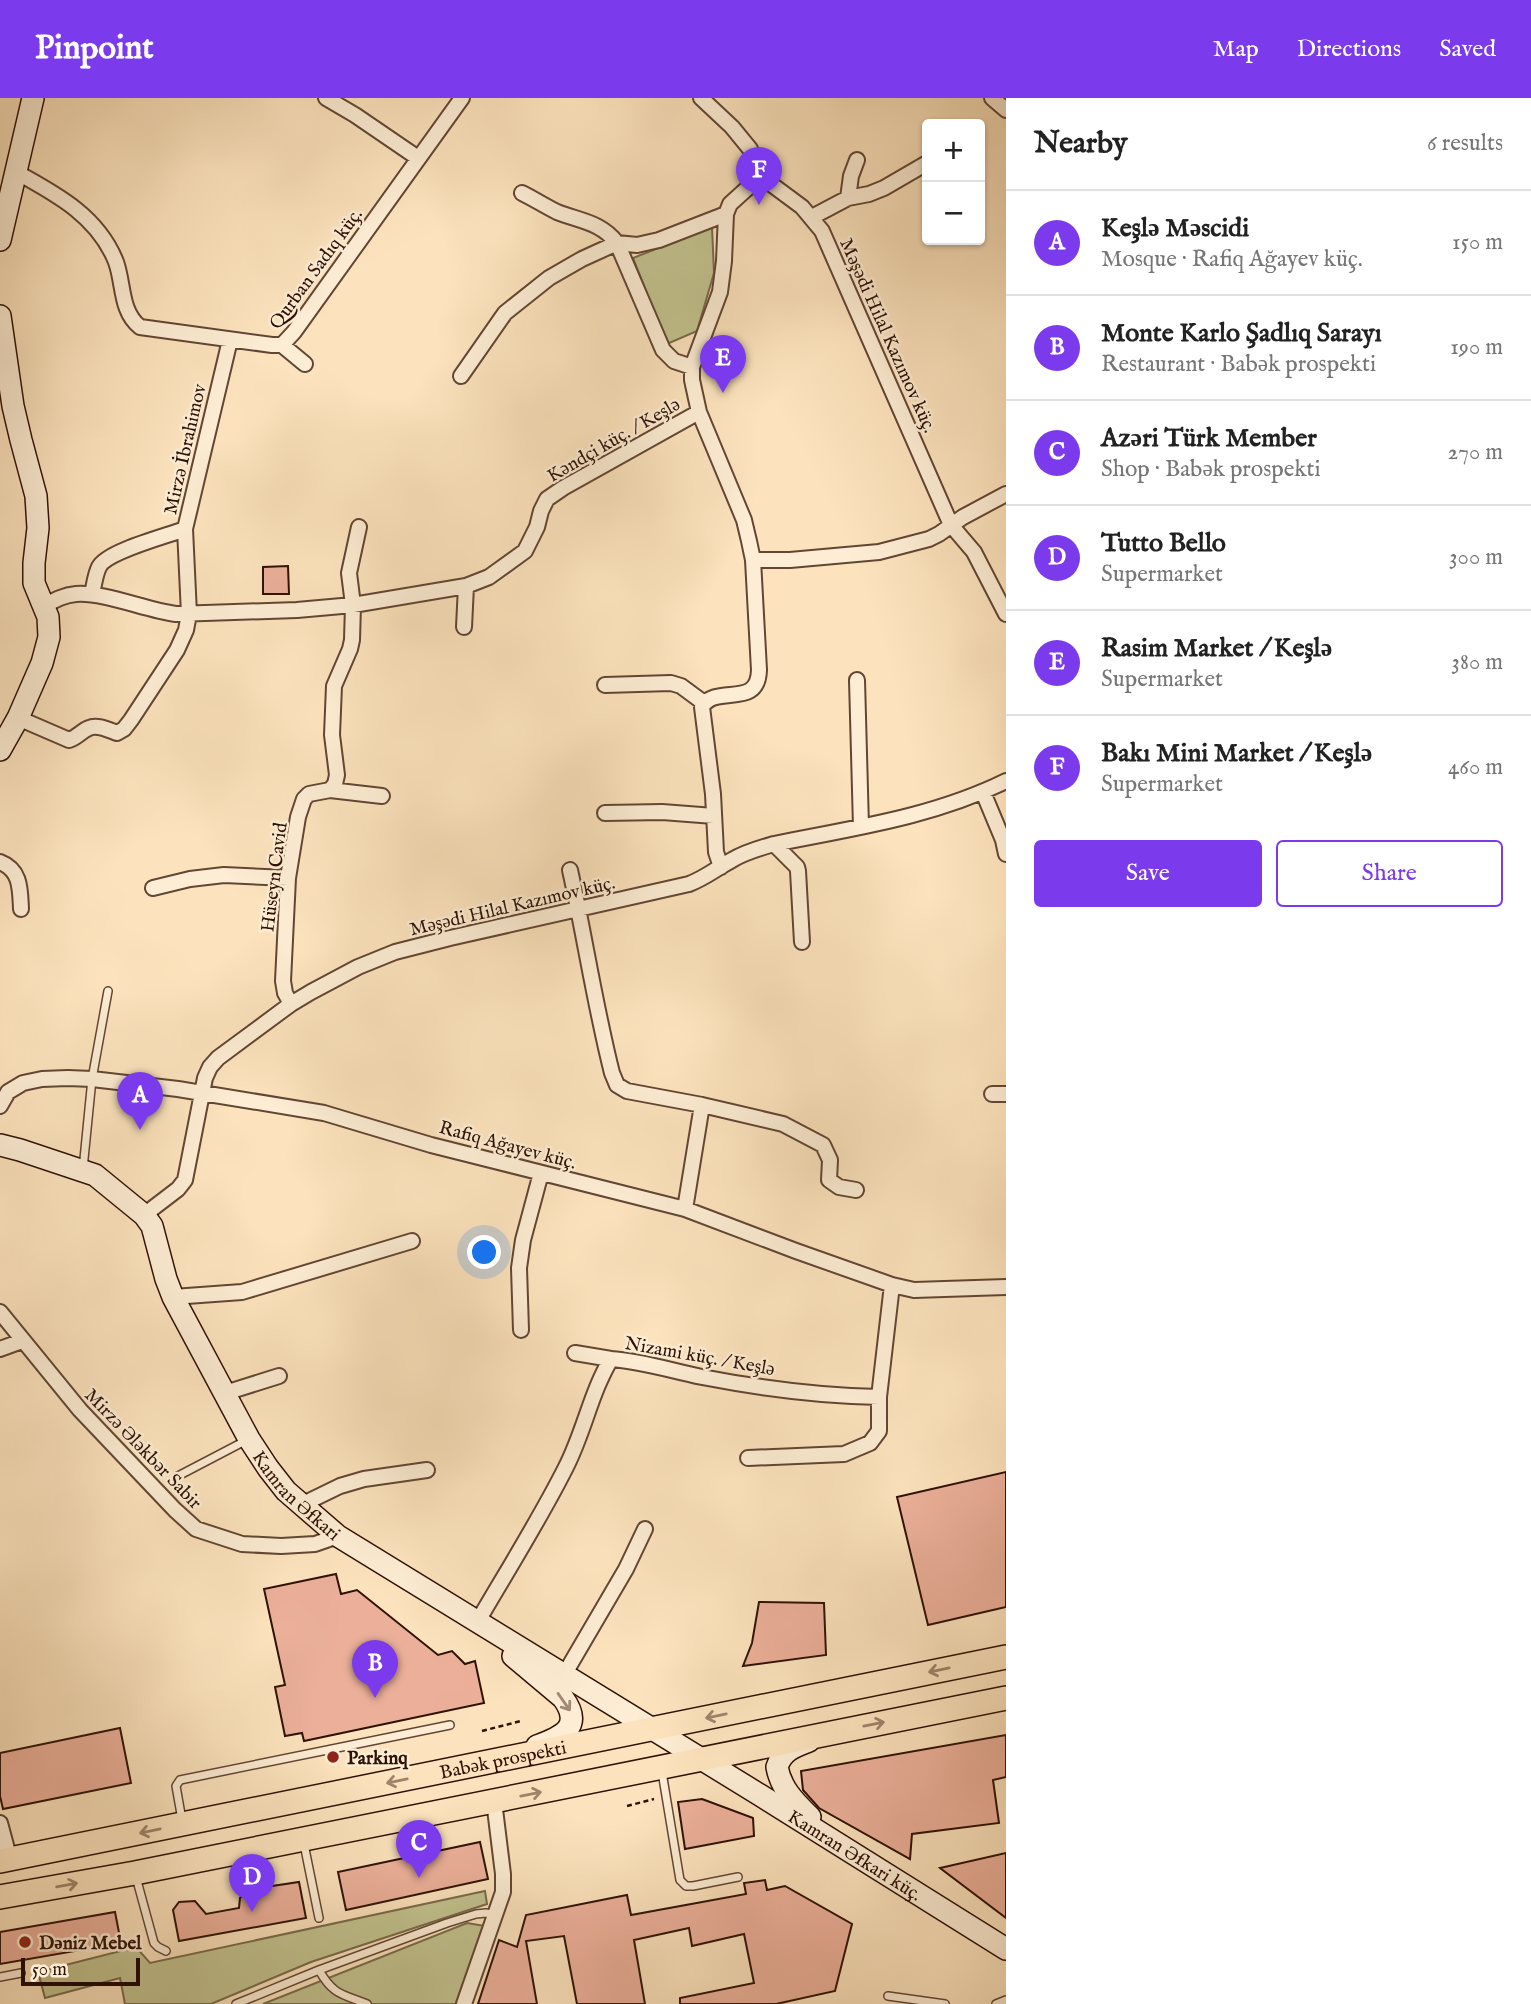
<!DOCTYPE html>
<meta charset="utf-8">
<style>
:root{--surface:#fff;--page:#f2f2f2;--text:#222;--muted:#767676;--line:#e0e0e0;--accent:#7c3aed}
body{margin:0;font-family:"IM FELL English",serif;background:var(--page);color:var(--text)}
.controls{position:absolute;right:21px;top:21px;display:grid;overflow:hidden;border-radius:7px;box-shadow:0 2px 5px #0004}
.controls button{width:63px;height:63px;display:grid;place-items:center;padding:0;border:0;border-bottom:2px solid var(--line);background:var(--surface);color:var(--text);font:35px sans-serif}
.scale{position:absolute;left:21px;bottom:18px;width:119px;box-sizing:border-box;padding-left:7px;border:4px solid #2f1105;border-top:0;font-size:19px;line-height:24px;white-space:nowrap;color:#2f1105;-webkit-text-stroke:5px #fdedd4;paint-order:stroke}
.you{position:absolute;left:485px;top:1155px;width:24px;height:24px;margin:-18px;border:5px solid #fff;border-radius:50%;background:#1a73e8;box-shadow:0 0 0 10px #1a73e833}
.badge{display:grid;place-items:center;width:46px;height:46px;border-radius:50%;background:var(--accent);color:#fff;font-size:23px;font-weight:700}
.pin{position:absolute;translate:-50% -58px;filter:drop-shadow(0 2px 4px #0008)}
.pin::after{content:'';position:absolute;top:37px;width:24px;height:21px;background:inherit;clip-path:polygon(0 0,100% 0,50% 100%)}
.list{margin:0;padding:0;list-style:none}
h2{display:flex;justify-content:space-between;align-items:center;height:91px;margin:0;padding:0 28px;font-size:30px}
h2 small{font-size:23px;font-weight:400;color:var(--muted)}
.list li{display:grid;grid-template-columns:46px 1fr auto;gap:21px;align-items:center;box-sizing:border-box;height:105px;padding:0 28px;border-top:2px solid var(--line)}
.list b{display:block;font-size:26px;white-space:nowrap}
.list p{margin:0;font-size:23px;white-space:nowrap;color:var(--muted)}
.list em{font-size:23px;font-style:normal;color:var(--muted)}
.actions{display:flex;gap:14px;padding:21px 28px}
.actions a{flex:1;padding:16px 0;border:2px solid var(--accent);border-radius:7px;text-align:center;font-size:24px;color:var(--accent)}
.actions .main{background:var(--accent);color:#fff}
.map{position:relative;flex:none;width:1006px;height:1906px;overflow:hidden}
header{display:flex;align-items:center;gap:42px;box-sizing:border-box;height:98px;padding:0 35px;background:var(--accent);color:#fff}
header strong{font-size:33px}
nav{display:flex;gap:38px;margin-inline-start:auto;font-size:24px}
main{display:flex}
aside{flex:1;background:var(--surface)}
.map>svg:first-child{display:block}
</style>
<header>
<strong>Pinpoint</strong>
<nav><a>Map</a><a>Directions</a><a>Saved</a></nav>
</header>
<main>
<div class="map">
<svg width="1006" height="1906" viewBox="0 0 1006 1906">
<rect width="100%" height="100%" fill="#fce3bd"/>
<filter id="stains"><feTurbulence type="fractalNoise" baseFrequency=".00286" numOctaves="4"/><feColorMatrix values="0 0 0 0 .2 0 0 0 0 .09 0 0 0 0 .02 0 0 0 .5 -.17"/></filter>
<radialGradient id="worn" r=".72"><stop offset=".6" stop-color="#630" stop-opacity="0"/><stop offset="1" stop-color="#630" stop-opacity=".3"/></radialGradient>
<path fill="#c2c38f" stroke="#786a4a" stroke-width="2" d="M712 129 714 175 697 233 667 246 633 160Z
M485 1793 487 1806 311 1864 211 1906H125L120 1880 45 1900 38 1874 136 1849 150 1865Z
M467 1825 485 1828 456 1906H263Z"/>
<path fill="#ecb09a" stroke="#2f1105" stroke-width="2" d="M288 468 289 496H263V469Z
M1006 1374V1509L928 1527 897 1399Z
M336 1476 341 1496 357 1492 438 1557 452 1553 465 1566 475 1563 484 1605 304 1643 302 1635 285 1638 275 1589 285 1587 264 1491Z
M759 1504 824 1505 826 1557 743 1568 752 1545Z
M120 1630 131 1685 3 1711 0 1698V1655Z
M1006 1637V1679L993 1682 999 1725 912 1736 910 1761 819 1710 803 1692 801 1673Z
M702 1701 753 1720 754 1738 685 1751 678 1704Z
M480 1744 488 1781 346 1812 338 1774Z
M1006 1755V1820L940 1770Z
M765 1782 767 1792 785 1788 852 1826 835 1893 776 1906H680V1900L754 1885 744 1836 692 1848 689 1830 634 1842 645 1906H577L564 1838 526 1843 537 1906H478L499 1842 517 1849 526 1817 627 1797 631 1817 746 1796 744 1785Z
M299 1784 306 1820 179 1843 173 1812 179 1804 195 1803 206 1816 239 1810 240 1800 245 1794 253 1791Z
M115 1814 121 1845 0 1866V1834Z"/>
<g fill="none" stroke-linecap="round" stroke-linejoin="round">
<defs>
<path id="lane" d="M83 1071 92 981 108 893
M178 1378 245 1343
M662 1674 680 1782 686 1788H693L738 1779
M182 1722 176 1688 180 1682 450 1627
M304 1746 319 1820
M136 1779 154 1845 158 1849 166 1853
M319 1872C333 1897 342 1896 367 1906
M0 1879 21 1875
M888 1898 945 1906
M236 1906 319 1872 447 1825 476 1816 486 1815 496 1817
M996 1906 1006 1902"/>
<path id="street" d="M326 0 355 17 418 60
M701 0 732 29 750 51 762 77 771 86 802 109 822 133 951 427 974 454 1006 516
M992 0 1006 12
M16 74C56 96 98 118 116 164 124 186 120 213 140 229L272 247H282L294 234 462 0
M522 95C534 101 545 108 557 114 580 123 601 124 617 145L663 252 674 263 692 269
M848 100 851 78 857 62
M812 119 848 100 869 96 884 90 927 65
M282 247 305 266
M461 278 505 215 549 180 582 161 617 145 637 147 659 142 726 116
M699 314 744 422 749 443 753 462 759 572C758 612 716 585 702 609L713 696 716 754 721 769
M753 462H790L879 454 929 441 939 436 963 419 1006 396
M92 496C94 488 95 477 99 469 107 453 167 438 185 431
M44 508C55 502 64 497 76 496 105 494 145 512 176 516L297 512 353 507 466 488 489 479 525 453 537 429 541 413 547 401 563 390 699 314 692 282V269L720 194 724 163 726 116 730 106 762 77
M464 529 466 488
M857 582 861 729
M605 587 671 585 681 588 704 605
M18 620 69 642C78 639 81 633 89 630 97 626 109 632 117 635L124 631 131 622 177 552 186 532 189 516 185 431 230 242
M330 692 382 698
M983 694 1003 742 1006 756
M605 715 662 714 714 718
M774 746 797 769 798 773 802 844
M0 764C21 772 20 791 21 811
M570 772C585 840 595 908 612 975L617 987 627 993 702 1007 783 1026 823 1047 830 1062 829 1082 839 1089 856 1092
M153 790 190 781 224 777 288 780
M291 906 285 895 283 883 288 780 298 719 304 701 309 696 330 692 335 686 337 677 332 637 334 588 350 551 352 542 353 507 349 475 359 429
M992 996H1006
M0 1008 8 994 23 985 42 981 68 980 92 981 178 991 324 1015 431 1047 685 1111 796 1153 892 1187 914 1192 1006 1189
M685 1111 702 1007
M144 1117 178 1091 185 1082 205 980 210 969 218 960 291 906 311 894 358 869 395 854 450 840 689 786C705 780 717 770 732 762 745 754 760 750 774 746 853 730 933 719 1006 683
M173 1199 242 1194 412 1143
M0 1214 80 1312 175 1412 196 1431 242 1446 281 1448 315 1446 338 1438
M521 1232 519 1170 523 1142 541 1075
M0 1251 22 1243
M575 1255 611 1261
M225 1295 279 1278
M748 1360 844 1356 870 1345 879 1333V1299
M301 1407 340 1388 364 1381 427 1372
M478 1523C507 1473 540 1421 566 1369 584 1334 591 1294 611 1261 642 1263 672 1273 702 1279 759 1290 820 1298 879 1299L892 1187
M564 1577 626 1471 645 1431
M0 1725 10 1762
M464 1906 503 1794V1776L494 1703"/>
<g id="secondary">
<path d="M0 142 33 0"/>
<path d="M0 218 13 308 21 342 36 398 38 430 34 465V485L48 519 49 539 42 565 18 620 0 652"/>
<path id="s1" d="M0 1047 20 1052 95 1077 144 1117 152 1128 166 1181 173 1199 249 1341 268 1370 286 1393 338 1438 760 1697 1006 1851"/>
<path d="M513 1558 563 1600C584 1629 562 1639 537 1648"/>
<path d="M809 1643C793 1649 782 1653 777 1669 781 1691 795 1704 810 1719"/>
</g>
<g id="primary">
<path id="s2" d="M0 1763 1006 1559"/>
<path d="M0 1799 135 1775 1006 1600"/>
</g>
</defs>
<use href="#lane" stroke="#624633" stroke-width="10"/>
<use href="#street" stroke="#624633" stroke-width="18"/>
<use href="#secondary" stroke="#2f1105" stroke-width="24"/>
<use href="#primary" stroke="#2f1105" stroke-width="26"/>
<path stroke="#2f1105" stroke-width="2.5" stroke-dasharray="5 3.5" stroke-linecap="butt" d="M482 1633 521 1623
M627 1708 654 1701"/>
<use href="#lane" stroke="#fdedd4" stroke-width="7"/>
<use href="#street" stroke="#fdedd4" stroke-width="14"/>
<use href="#secondary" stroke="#fdedd4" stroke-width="21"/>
<use href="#primary" stroke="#fce3bd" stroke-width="23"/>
</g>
<defs><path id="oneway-shaft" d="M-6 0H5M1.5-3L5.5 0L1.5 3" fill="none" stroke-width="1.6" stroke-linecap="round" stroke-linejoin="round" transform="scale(1.75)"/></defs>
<g stroke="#a0846a">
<use href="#oneway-shaft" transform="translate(939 1572) rotate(168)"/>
<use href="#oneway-shaft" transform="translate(716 1618) rotate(168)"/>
<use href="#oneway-shaft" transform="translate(874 1626) rotate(-11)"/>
<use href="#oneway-shaft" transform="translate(397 1683) rotate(168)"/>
<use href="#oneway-shaft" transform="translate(531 1696) rotate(-11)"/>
<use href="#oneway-shaft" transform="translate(150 1733) rotate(168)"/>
<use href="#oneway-shaft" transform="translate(67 1787) rotate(-10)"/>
</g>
<use stroke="#a08a77" href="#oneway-shaft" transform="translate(564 1604) rotate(55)"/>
<g fill="#8f2418" stroke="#fdedd4" stroke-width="2.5">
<circle cx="333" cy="1659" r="7"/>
<circle cx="25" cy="1844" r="7"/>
</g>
<g text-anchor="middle" stroke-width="5" stroke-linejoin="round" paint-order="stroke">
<g font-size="19" fill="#2f1105" stroke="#fdedd4">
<text transform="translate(315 170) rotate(-54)" y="7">Qurban Sadıq küç.</text>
<text transform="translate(889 237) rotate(66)" y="7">Məşədi Hilal Kazımov küç.</text>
<text transform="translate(613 341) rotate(-30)" y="7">Kəndçi küç. / Keşlə</text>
<text transform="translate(184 351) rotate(-77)" y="7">Mirzə İbrahimov</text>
<text transform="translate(273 779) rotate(-83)" y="7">Hüseyn Cavid</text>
<text transform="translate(512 807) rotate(-13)" y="7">Məşədi Hilal Kazımov küç.</text>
<text transform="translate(508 1046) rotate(15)" y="7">Rafiq Ağayev küç.</text>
<text transform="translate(700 1257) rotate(10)" y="7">Nizami küç. / Keşlə</text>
<text transform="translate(144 1350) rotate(46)" y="7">Mirzə Ələkbər Sabir</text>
<text dy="7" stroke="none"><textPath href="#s1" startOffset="486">Kamran Əfkari</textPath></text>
<text dy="7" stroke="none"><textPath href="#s2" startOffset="513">Babək prospekti</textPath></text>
<text dy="7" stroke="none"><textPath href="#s1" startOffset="1152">Kamran Əfkari küç.</textPath></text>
</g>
<g font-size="19" font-weight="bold" fill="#2f1105" stroke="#fdedd4" text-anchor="start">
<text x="347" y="1666">Parkinq</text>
<text x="39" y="1851">Dəniz Mebel</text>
</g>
</g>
<rect width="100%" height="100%" filter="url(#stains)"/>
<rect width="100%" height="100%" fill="url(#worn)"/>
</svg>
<div class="controls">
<button>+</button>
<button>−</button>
</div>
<div class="scale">50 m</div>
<div class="you"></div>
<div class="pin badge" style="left:140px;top:1032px">A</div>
<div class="pin badge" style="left:375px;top:1600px">B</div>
<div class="pin badge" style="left:419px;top:1780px">C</div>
<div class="pin badge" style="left:252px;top:1814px">D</div>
<div class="pin badge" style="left:723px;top:295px">E</div>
<div class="pin badge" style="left:759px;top:107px">F</div>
</div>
<aside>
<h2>Nearby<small>6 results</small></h2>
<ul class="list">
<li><span class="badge">A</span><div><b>Keşlə Məscidi</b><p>Mosque · Rafiq Ağayev küç.</p></div><em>150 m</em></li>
<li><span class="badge">B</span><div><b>Monte Karlo Şadlıq Sarayı</b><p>Restaurant · Babək prospekti</p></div><em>190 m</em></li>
<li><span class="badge">C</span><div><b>Azəri Türk Member</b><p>Shop · Babək prospekti</p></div><em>270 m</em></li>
<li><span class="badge">D</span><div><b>Tutto Bello</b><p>Supermarket</p></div><em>300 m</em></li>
<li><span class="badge">E</span><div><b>Rasim Market / Keşlə</b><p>Supermarket</p></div><em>380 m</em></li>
<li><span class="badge">F</span><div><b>Bakı Mini Market / Keşlə</b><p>Supermarket</p></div><em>460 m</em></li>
</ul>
<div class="actions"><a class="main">Save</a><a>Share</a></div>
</aside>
</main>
